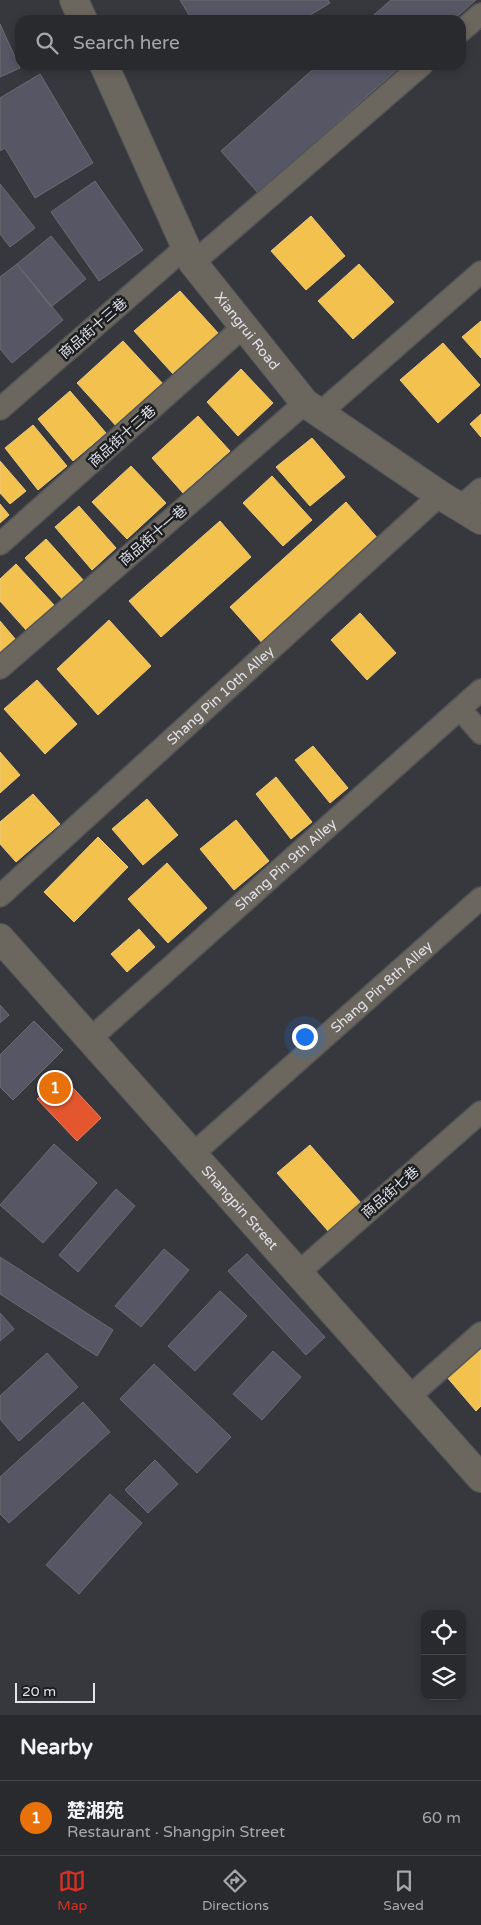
<!DOCTYPE html>
<meta charset="utf-8">
<style>
:root{--surface:#292a2e;--page:#35363a;--text:#f1f3f6;--muted:#a5a7aa;--line:#45464a;--accent:#d93025}
body{margin:0;font-family:"Varela Round","Noto Sans SC",sans-serif;background:var(--page);color:var(--text)}
.controls{position:absolute;right:15px;bottom:15px;display:grid;overflow:hidden;border-radius:10px;box-shadow:0 2px 8px #0003}
.controls button{width:45px;height:45px;display:grid;place-items:center;padding:0;border:0;border-bottom:1px solid var(--line);background:var(--surface);color:var(--text);font:25px sans-serif}
.scale{position:absolute;left:15px;bottom:12px;width:80px;box-sizing:border-box;padding-left:5px;border:2px solid #e2e3e9;border-top:0;font-size:14px;line-height:18px;white-space:nowrap;color:#e2e3e9;-webkit-text-stroke:4px #1d1e22;paint-order:stroke}
.you{position:absolute;left:304px;top:1036px;width:18px;height:18px;margin:-12px;border:4px solid #fff;border-radius:50%;background:#1a73e8;box-shadow:0 0 0 8px #1a73e833}
.badge{display:grid;place-items:center;width:32px;height:32px;border-radius:50%;background:var(--accent);color:#fff;font-size:16px;font-weight:700}
.pin{position:absolute;translate:-50% -50%;border:2px solid #fff;box-shadow:0 1px 5px #0006}
.list{margin:0;padding:0;list-style:none}
h2{display:flex;justify-content:space-between;align-items:center;height:65px;margin:0;padding:0 20px;font-size:21px}
h2 small{font-size:16px;font-weight:400;color:var(--muted)}
.list li{display:grid;grid-template-columns:32px 1fr auto;gap:15px;align-items:center;box-sizing:border-box;height:75px;padding:0 20px;border-top:1px solid var(--line)}
.list b{display:block;font-size:19px;white-space:nowrap}
.list p{margin:0;font-size:16px;white-space:nowrap;color:var(--muted)}
.list em{font-size:16px;font-style:normal;color:var(--muted)}
.icon{flex:none;width:28px;height:28px;fill:none;stroke:currentColor;stroke-width:2;stroke-linecap:round;stroke-linejoin:round}
.map{position:relative;flex:none;width:481px;height:1715px;overflow:hidden}
.search{position:absolute;background:var(--surface);box-shadow:0 2px 8px #0003;left:15px;right:15px;top:15px;height:55px;display:flex;align-items:center;gap:12px;box-sizing:border-box;padding:0 18px;border-radius:15px;color:var(--muted);font-size:19px}
.sheet{height:140px;background:var(--surface)}
nav{display:flex;justify-content:space-around;align-items:center;box-sizing:border-box;height:70px;border-top:1px solid var(--line);background:var(--surface);font-size:14px;color:var(--muted)}
nav a{display:grid;justify-items:center;gap:2px}
nav .on{color:var(--accent)}
.map>svg:first-child{display:block}
</style>
<div class="map">
<svg width="481" height="1715" viewBox="0 0 481 1715">
<rect width="100%" height="100%" fill="#37383d"/>
<path fill="#f2c14e" stroke="#edcb7c" d="M311 216 345 256 306 290 271 251Z
M359 264 394 302 353 339 318 301Z
M180 291 219 334 174 375 134 331Z
M481 321V358L462 337Z
M123 341 164 385 118 428 77 383Z
M443 343 480 385 438 423 400 380Z
M241 369 273 403 238 436 207 402Z
M70 391 106 433 73 461 38 419Z
M481 414V437L470 424Z
M198 416 230 451 183 493 152 458Z
M33 425 67 466 38 490 5 448Z
M312 438 345 477 310 506 276 467Z
M0 461 26 491 10 504 0 493Z
M131 466 166 503 127 539 92 502Z
M272 476 312 520 283 546 243 503Z
M346 502 380 541 264 645 230 607Z
M0 504 9 515 0 523Z
M79 506 116 548 92 570 55 527Z
M220 521 251 557 161 637 129 601Z
M46 539 85 582 64 601 25 558Z
M16 564 54 605 27 631 0 601V579Z
M360 613 396 653 367 680 331 640Z
M109 620 151 666 98 715 57 669Z
M0 621 16 640 0 654Z
M37 680 77 724 45 754 4 709Z
M313 746 348 788 330 803 295 760Z
M0 752 20 775 0 793Z
M276 777 312 822 291 839 256 794Z
M33 794 60 824 16 862 0 844V822Z
M147 799 178 835 143 865 112 829Z
M236 820 269 861 234 890 200 849Z
M98 837 128 867 74 922 44 892Z
M167 863 207 908 168 943 128 899Z
M139 929 155 947 127 972 111 954Z
M310 1145 361 1203 329 1232 277 1173Z
M481 1345V1406L476 1411 446 1376Z"/>
<path fill="#e4572e" stroke="#e38166" d="M62 1076 101 1118 77 1141 37 1099Z"/>
<path fill="#565665" stroke="#6c6c70" d="M180 0H328L330 3 302 20H192Z
M391 0H476L453 20H368Z
M0 24 20 68 0 77Z
M318 65H402L258 193 221 151Z
M40 74 93 163 35 198 5 148 0 151V98Z
M95 181 143 250 99 281 51 212Z
M0 184 35 228 10 247 0 234Z
M51 236 86 279 51 307 17 264Z
M17 264 63 320 12 363 0 349V277Z
M0 1005 9 1015 0 1023Z
M34 1021 63 1050 13 1100 0 1087V1055Z
M54 1144 97 1183 43 1243 0 1205Z
M116 1189 135 1206 78 1272 59 1255Z
M164 1249 189 1270 141 1327 115 1306Z
M247 1254 325 1337 306 1355 228 1271Z
M0 1257 113 1330 97 1356 0 1294Z
M220 1291 247 1316 195 1371 168 1346Z
M0 1313 14 1329 0 1341Z
M273 1351 301 1377 262 1420 233 1394Z
M47 1353 78 1387 19 1441 0 1419V1396Z
M154 1364 231 1437 197 1473 120 1399Z
M83 1402 110 1432 9 1523 0 1514V1477Z
M155 1460 178 1484 148 1513 125 1490Z
M110 1494 142 1523 79 1594 46 1565Z"/>
<g fill="none" stroke-linecap="round" stroke-linejoin="round">
<defs>
<g id="minor">
<path d="M461 31 481 14"/>
<path d="M193 263 422 65"/>
<path d="M0 409 186 247"/>
<path d="M320 413 481 272"/>
<path d="M460 507 481 489"/>
<path d="M0 544 243 327"/>
<path d="M0 668 305 403"/>
<path d="M460 709 481 733"/>
<path id="s1" d="M0 896 440 495"/>
<path id="s2" d="M90 1039 481 690"/>
<path id="s3" d="M193 1154 481 898"/>
<path d="M298 1273 481 1112"/>
<path d="M409 1397 481 1333"/>
</g>
<g id="tertiary">
<path d="M74 0 83 20"/>
<path id="s4" d="M104 65 193 263 305 403 440 495 481 520"/>
<path id="s5" d="M0 938 481 1478"/>
</g>
</defs>
<use href="#minor" stroke="#535458" stroke-width="24"/>
<use href="#tertiary" stroke="#535458" stroke-width="30"/>
<use href="#minor" stroke="#6b675f" stroke-width="21"/>
<use href="#tertiary" stroke="#6b675f" stroke-width="28"/>
</g>
<g text-anchor="middle" stroke-width="5" stroke-linejoin="round" paint-order="stroke">
<g font-size="14" fill="#e2e3e9" stroke="#1d1e22">
<text transform="translate(93 328) rotate(-41)" y="5">商品街十三巷</text>
<text dy="5" stroke="none"><textPath href="#s4" startOffset="304">Xiangrui Road</textPath></text>
<text transform="translate(122 436) rotate(-42)" y="5">商品街十二巷</text>
<text transform="translate(153 535) rotate(-41)" y="5">商品街十一巷</text>
<text dy="5" stroke="none"><textPath href="#s1" startOffset="298">Shang Pin 10th Alley</textPath></text>
<text dy="5" stroke="none"><textPath href="#s2" startOffset="262">Shang Pin 9th Alley</textPath></text>
<text dy="5" stroke="none"><textPath href="#s3" startOffset="252">Shang Pin 8th Alley</textPath></text>
<text transform="translate(390 1192) rotate(-41)" y="5">商品街七巷</text>
<text dy="5" stroke="none"><textPath href="#s5" startOffset="361">Shangpin Street</textPath></text>
</g>
</g>
</svg>
<div class="controls">
<button><svg class="icon" aria-label="locate" viewBox="0 0 24 24"><circle cx="12" cy="12" r="6"/><path d="M12 2v4M12 18v4M2 12h4M18 12h4"/></svg></button>
<button><svg class="icon" aria-label="layers" viewBox="0 0 24 24"><path d="M12 4l9 5-9 5-9-5zM3 14l9 5 9-5"/></svg></button>
</div>
<div class="scale">20 m</div>
<div class="you"></div>
<div class="pin badge" style="left:55px;top:1088px;background:#e8710a">1</div>
<div class="search"><svg class="icon" aria-label="search" viewBox="0 0 24 24"><circle cx="10" cy="10" r="6"/><path d="M15 15l6 6"/></svg>Search here</div>
</div>
<section class="sheet">
<h2>Nearby<small></small></h2>
<ul class="list">
<li><span class="badge" style="background:#e8710a">1</span><div><b>楚湘苑</b><p>Restaurant · Shangpin Street</p></div><em>60 m</em></li>
</ul>
</section>
<nav>
<a class="on"><svg class="icon" aria-label="map" viewBox="0 0 24 24"><path d="M3 6l6-2 6 2 6-2v14l-6 2-6-2-6 2zM9 4v14M15 6v14"/></svg>Map</a>
<a><svg class="icon" aria-label="directions" viewBox="0 0 24 24"><path d="M12 3l9 9-9 9-9-9zM9 14v-3h6M13 9l2 2-2 2"/></svg>Directions</a>
<a><svg class="icon" aria-label="saved" viewBox="0 0 24 24"><path d="M7 4h10v16l-5-4-5 4z"/></svg>Saved</a>
</nav>
